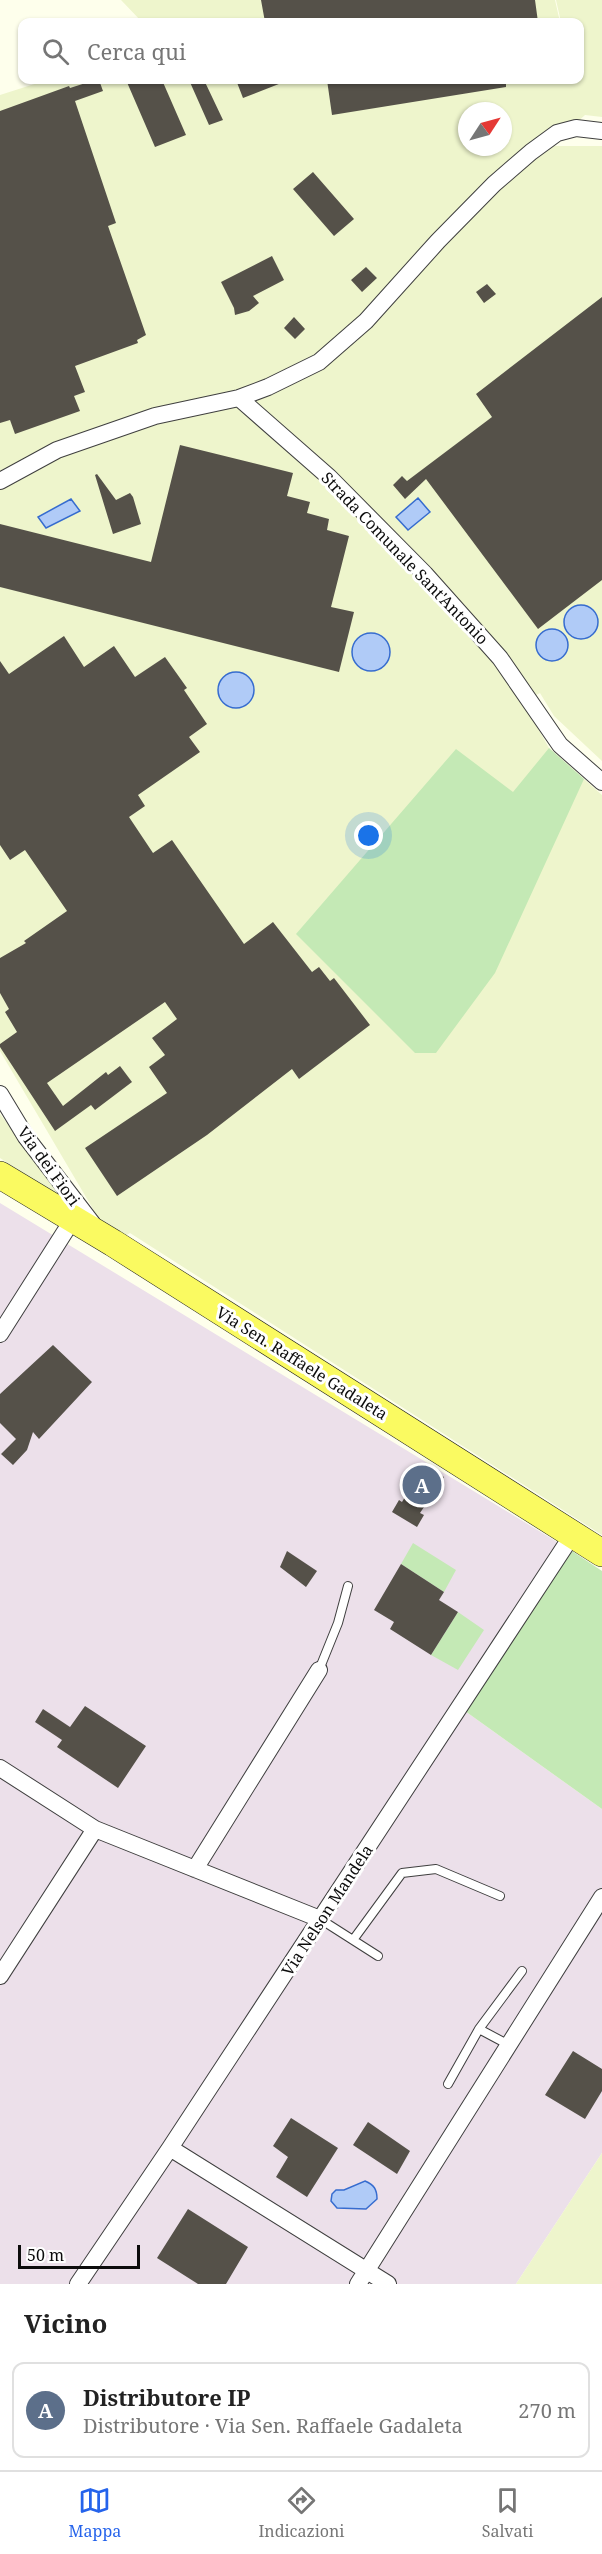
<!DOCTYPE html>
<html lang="it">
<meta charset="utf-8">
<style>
:root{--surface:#fff;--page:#f2f2f2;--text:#222;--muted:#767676;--line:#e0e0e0;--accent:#2563eb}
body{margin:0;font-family:"Noto Serif",serif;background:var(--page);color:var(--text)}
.compass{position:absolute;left:458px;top:102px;width:54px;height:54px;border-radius:50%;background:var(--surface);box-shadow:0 2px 4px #0004;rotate:54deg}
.scale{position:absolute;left:18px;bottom:15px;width:122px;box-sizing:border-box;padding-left:6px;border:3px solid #0c0c0c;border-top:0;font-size:16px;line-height:21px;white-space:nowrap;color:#0c0c0c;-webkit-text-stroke:4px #fff;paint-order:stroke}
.you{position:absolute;left:369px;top:836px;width:21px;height:21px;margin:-15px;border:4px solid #fff;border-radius:50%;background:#1a73e8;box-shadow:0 0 0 9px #1a73e833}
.badge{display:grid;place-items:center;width:39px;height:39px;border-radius:50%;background:var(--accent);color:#fff;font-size:20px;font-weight:700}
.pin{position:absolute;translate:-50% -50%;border:3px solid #fff;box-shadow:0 2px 6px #0006}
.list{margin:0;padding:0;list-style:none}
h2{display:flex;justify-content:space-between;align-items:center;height:78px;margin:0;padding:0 24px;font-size:26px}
h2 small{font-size:20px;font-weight:400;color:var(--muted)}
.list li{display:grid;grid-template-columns:39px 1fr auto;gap:18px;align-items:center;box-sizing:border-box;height:96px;margin:0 12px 12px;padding:0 12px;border:2px solid var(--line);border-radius:12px}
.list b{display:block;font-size:22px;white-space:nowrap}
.list p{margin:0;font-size:20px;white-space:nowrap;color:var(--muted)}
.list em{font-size:20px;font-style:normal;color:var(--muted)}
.icon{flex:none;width:33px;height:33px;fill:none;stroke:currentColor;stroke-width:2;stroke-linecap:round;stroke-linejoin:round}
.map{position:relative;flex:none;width:602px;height:2284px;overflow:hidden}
.search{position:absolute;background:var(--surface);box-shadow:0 2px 4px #0004;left:18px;right:18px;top:18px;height:66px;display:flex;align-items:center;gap:15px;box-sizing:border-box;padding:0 21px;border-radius:12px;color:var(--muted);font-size:22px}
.sheet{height:186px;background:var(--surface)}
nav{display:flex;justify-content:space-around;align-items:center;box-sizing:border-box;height:84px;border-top:2px solid var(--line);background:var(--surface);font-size:16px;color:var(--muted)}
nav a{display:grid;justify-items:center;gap:3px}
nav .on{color:var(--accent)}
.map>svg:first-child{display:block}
</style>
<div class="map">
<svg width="602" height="2284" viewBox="0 0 602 2284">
<rect width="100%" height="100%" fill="#feffec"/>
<path fill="#ece0ea" d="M0 1203 572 1551 465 1711 602 1809V2153L516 2284H0Z"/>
<path fill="#eef5cc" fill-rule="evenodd" d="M121 0H555L560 22H142Z
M556 0H602V117L585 115 551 146H602V761L554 716 540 693 523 702 549 748 602 795V1535L130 1233 113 1243 0 1051V95L47 80H580V22H561ZM467 111H503V147H467Z
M0 1114 59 1191V1196L0 1158Z
M602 2153V2284H516Z"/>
<path fill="#c4e9b5" d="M549 748 584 779 495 973 436 1053H415L296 934 456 749 513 792Z
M413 1543 456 1570 444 1592 401 1564Z
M572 1551 602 1571V1809L465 1711Z
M458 1612 484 1630 458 1670 431 1655Z"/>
<path fill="#b0cbf7" stroke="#366ccf" stroke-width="1.5" d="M418 498 430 512 408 530 396 517Z
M71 499 80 511 46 528 38 517Z
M564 622a17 17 0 1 1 34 0a17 17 0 1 1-34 0Z
M536 645a16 16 0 1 1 32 0a16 16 0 1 1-32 0Z
M352 652a19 19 0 1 1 38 0a19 19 0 1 1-38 0Z
M218 690a18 18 0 1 1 36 0a18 18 0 1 1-36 0Z
M365 2181C374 2185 377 2189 377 2199L366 2209 337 2208 331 2201 332 2194 336 2190H344Z"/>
<path fill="#555149" d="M261 0H535L538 22H265Z
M95 80H99L103 91 75 101 116 223 108 226 146 335 137 340 138 343 75 366 85 392 74 396 80 411 15 434 10 420 0 423V111L69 86 70 88Z
M126 80H162L186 135 155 147Z
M189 80H204L223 120 209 125Z
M236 80H289L243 98Z
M327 80H506V87L332 115Z
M313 172 354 219 334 236 293 189Z
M272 256 284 280 253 296 259 303 249 311 235 315 234 308 221 282Z
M366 267 377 278 362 292 351 280Z
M487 284 496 294 484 303 476 292Z
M602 297V580L538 629 426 479 405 499 393 485 402 476 407 481 492 417 476 394Z
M294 317 305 329 295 339 284 328Z
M180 445 293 473 287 496 310 502 307 513 329 519 327 530 349 536 331 607 354 612 339 672 0 587V524L151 562Z
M97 474 116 500 130 493 133 497 141 524 113 534 95 475Z
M64 636 84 667 114 646 135 677 165 657 187 688 184 690 207 724 189 737 200 752 138 795 145 806 129 817 153 853 172 840 244 944 273 922 312 972 319 967 330 981 334 978 370 1025 299 1079 292 1069 207 1135 117 1196 85 1148 167 1093 149 1067 165 1055 152 1038 177 1019 165 1002 47 1083 63 1106 106 1072 108 1075 120 1066 132 1082 95 1110 91 1105 55 1131 0 1047V1044L17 1032 5 1012 9 1009 0 993V958L26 943 24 941 67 911 25 850 10 860 0 845V661L9 674Z
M53 1345 92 1382 39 1439 33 1432 27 1450 13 1465 1 1454 16 1439 0 1423V1394Z
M425 1464 444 1477 420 1513 424 1515 417 1527 392 1512 399 1500 402 1502Z
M287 1551 317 1571 306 1587 280 1567Z
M401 1564 444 1592 439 1600 458 1612 431 1655 390 1629 394 1622 374 1610Z
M85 1706 146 1746 118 1788 57 1747 62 1740 35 1722 43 1709 70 1727Z
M573 2051 602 2069V2091L585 2119 545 2095Z
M291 2118 338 2148 307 2197 276 2177 288 2157 273 2146Z
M368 2122 410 2151 397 2174 353 2145Z
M188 2209 248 2247 226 2284H198L157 2258Z"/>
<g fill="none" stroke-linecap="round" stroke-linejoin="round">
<defs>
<path id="service" d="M319 1670 338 1623 348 1586
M320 1919 378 1956
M353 1940 402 1873 436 1869 500 1896
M479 2029 522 1971
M448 2084 479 2029 509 2045"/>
<path id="minor" d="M239 398 329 477 425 574 500 658 560 745 602 782
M0 481 57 450 155 416 239 398 268 387 319 362 366 321 438 241 494 184 531 152 557 133 576 128 602 131
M0 1094 26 1137 92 1223
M0 1334 73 1219
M0 1768 95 1829 320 1919
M195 1869 319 1670
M0 1976 95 1829
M170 2148 388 2284
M78 2284 170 2148 573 1534
M358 2284 602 1897"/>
<path id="primary" d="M0 1175 113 1243 602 1553"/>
</defs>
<use href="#service" stroke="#3f3f3f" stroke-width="10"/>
<use href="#minor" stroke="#3f3f3f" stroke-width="18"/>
<use href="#primary" stroke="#1d1d1d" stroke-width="28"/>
<use href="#service" stroke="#fff" stroke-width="8"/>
<use href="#minor" stroke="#fff" stroke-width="16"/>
<use href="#primary" stroke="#fafa61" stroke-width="27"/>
</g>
<g text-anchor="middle" stroke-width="6" stroke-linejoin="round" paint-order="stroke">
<g font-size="16" fill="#0c0c0c" stroke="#fff">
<text transform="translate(405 558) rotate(46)" y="6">Strada Comunale Sant'Antonio</text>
<text transform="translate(49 1166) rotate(54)" y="6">Via dei Fiori</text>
<text transform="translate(302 1363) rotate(32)" y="6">Via Sen. Raffaele Gadaleta</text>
<text transform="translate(327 1910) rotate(-57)" y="6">Via Nelson Mandela</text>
</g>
</g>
</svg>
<svg class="compass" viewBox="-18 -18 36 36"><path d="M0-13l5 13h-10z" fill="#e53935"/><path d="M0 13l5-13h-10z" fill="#767676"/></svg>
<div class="scale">50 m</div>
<div class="you"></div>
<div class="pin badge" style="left:422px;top:1485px;background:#5c6f8a">A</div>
<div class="search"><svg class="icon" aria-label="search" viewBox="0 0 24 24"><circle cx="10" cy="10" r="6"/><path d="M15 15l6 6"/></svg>Cerca qui</div>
</div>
<section class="sheet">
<h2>Vicino<small></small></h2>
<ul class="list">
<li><span class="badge" style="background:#5c6f8a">A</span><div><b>Distributore IP</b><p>Distributore · Via Sen. Raffaele Gadaleta</p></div><em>270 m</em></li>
</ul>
</section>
<nav>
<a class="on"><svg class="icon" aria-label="map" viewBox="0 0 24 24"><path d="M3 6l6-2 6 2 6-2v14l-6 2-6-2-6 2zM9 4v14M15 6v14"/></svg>Mappa</a>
<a><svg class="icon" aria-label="directions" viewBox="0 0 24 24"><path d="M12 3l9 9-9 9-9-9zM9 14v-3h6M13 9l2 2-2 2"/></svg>Indicazioni</a>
<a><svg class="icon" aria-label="saved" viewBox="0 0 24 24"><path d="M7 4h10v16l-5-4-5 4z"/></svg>Salvati</a>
</nav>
